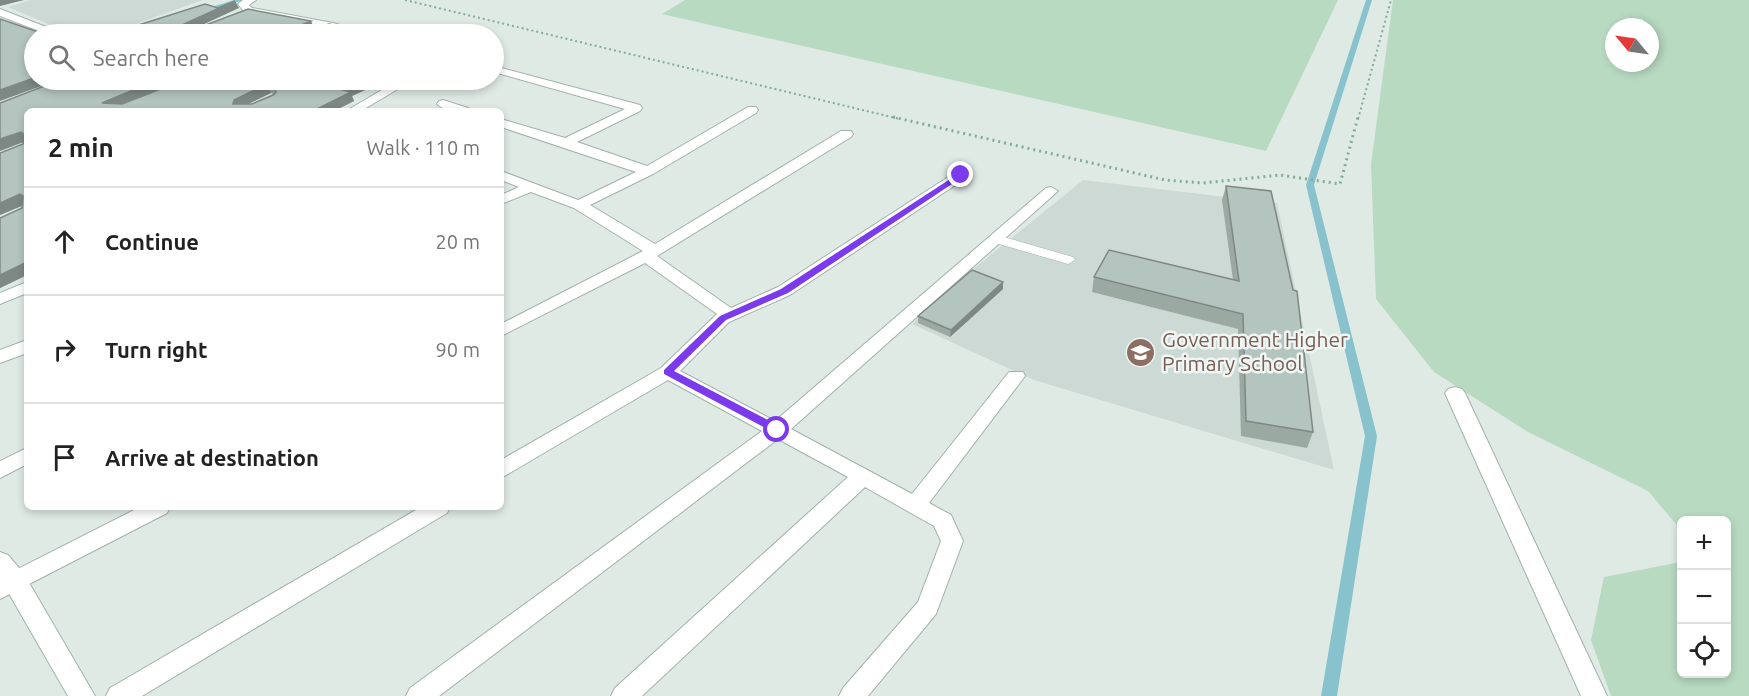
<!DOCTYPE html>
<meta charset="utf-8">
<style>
:root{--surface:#fff;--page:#f2f2f2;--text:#222;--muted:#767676;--line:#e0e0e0}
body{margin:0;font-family:Ubuntu,sans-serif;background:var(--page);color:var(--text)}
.controls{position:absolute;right:18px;bottom:18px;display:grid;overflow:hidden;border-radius:9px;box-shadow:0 3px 9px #0003}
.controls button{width:54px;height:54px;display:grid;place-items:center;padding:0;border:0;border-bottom:2px solid var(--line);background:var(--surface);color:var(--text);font:30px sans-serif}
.compass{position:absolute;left:1605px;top:18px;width:54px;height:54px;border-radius:50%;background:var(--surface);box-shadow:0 3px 9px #0003;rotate:299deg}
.stop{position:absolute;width:18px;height:18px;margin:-14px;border:4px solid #7c3aed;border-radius:50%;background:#fff}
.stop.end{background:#7c3aed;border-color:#fff;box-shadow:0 2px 6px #0008}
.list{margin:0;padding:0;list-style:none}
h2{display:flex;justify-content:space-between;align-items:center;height:78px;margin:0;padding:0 24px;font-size:26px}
h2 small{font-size:20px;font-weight:400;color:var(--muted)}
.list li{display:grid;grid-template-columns:39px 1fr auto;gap:18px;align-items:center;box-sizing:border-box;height:108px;padding:0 24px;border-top:2px solid var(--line)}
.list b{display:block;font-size:22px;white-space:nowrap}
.list em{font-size:20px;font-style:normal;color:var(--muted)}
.icon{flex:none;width:33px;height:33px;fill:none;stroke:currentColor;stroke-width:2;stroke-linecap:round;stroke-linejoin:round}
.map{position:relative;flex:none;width:1749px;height:696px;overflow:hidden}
.search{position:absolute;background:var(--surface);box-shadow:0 3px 9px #0003;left:24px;top:24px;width:480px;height:66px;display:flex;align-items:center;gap:15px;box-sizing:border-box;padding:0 21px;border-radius:33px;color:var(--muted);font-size:22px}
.panel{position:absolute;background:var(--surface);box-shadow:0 3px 9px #0003;left:24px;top:108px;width:480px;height:402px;border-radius:9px}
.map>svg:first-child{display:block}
</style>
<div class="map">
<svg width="1749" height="696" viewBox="0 0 1749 696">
<rect width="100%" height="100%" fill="#dfeae5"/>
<path fill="#cdd9d4" d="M31 0H203L107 34H72L8 7Z
M1083 180 1277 203 1334 470 1034 380 912 324 971 271Z"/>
<path fill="#b8dac1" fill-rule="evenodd" d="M685 0H1338L1266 151 662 14Z
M1393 0H1749V696H1611L1591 640 1604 577 1681 562 1682 674H1726V520H1682L1681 530 1648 491 1528 432 1434 372 1376 299 1371 164ZM1614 27H1650V63H1614Z"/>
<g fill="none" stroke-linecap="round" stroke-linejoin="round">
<path fill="#88c3cd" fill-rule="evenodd" d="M234 0H244L202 13 199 11Z
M1366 0H1372L1314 185 1377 436 1337 696H1321L1365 436 1306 185Z"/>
<defs>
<path id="lane" d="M997 235 1073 257 1075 260 1068 264 992 242 991 239 992 236Z"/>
<path id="street" d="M0 9 59 32 60 34H47L0 16Z
M494 66 640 105 642 108 640 111 577 142 647 166 748 107H756L758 110 756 113 653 174 590 205 655 244 841 131H851L853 134 851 137 657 256 731 308 778 287 956 172H966L968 175 966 178 790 295 729 322 680 371 775 421 1046 188 1051 187 1058 191 791 429 912 494 1009 372H1023L1025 376 929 503 951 515 963 541 936 614 868 696H839L843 688 918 602 941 541 934 526 865 487 642 696H611L615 688 848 477 778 439 439 696H406L410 688 762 431 668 380 501 478V460L661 368 717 314 645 263 501 336V324L643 251 574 208 531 192 501 204V195L519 187 501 180V171L578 200 636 172 501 127V119L565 138 625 109 494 72Z
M443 100 468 108 470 111C458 111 446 112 437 104L439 101Z
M27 340V353L0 363V350Z
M1455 387 1462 389 1465 393 1607 696H1581L1445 393 1448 389Z
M27 448V464L0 478V461Z
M140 507H170L167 513 0 599V578Z
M421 507H450L447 513 142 696H106L110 688Z"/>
<path id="secondary" d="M243 0H256L249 5 252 8 333 23 370 34H354L245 13 238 4Z
M399 80H413L361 111H346Z
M27 282V293L0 304V293Z
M0 552 8 555 24 574 95 696H68L0 578Z"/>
</defs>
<use href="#lane" stroke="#a2b1ac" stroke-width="1"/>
<use href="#street" stroke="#a2b1ac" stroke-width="2"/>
<use href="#secondary" stroke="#9fb5ac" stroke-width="2"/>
<path stroke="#80ac9e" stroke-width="2" stroke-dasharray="2 3" stroke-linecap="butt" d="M405 0 900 119
M1358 119 1391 0"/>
<path stroke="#80ac9e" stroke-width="3" stroke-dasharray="2 4" stroke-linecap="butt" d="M893 117 1165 180 1203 183 1280 175 1340 184 1358 117"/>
<use href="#lane" fill="#fff" fill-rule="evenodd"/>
<use href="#street" fill="#fff" fill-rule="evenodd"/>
<use href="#secondary" fill="#fff" fill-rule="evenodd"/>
</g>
<path fill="#9ba9a3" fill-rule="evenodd" d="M60 80H181L142 96 184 80H387L352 96 354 101 334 111H27V275L0 288V218L22 208V206L0 215V153L23 144V142L0 151V103ZM271 93 274 94 273 95 252 104H248Z
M1226 186 1313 432 1307 448 1241 436 1238 329 1092 292 1094 277 1233 280 1222 200Z
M1003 282V289L950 337 918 323V316Z"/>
<path fill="#7e8985" d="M0 0H24L0 6Z
M235 1 239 8 187 32 183 27 184 24Z
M311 21 314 28 304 33 301 25Z
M34 78V80H58L0 101V90Z
M157 80H181L108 111 102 103Z
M366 80H387L352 96 354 101 334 111H313L343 90Z
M267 84 271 93 238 109 233 104 234 100Z
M21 132 26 141 0 151V139Z
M20 194 26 204 0 215V203Z
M27 262V275L0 288V275Z
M1003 282V289L950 337 951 330Z"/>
<path fill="#b4c4be" stroke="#7e8985" stroke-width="1.5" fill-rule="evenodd" d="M235 1 184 24 183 27 198 28 248 9 311 21 301 25 303 28H317L329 24 369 34H110L205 4 218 8Z
M0 19 44 34H34V78L0 90Z
M60 80H157L102 103 122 104 184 80H366L343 90 351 92 313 111H27V262L0 275V218L22 208 23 196 20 194 0 203V153L23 144 24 134 21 132 0 139V103ZM267 84 274 86 276 92 273 95 252 104H233L234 100Z
M1226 186 1271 191 1293 290 1297 291 1313 432 1246 421 1243 314 1094 277 1109 250 1239 281Z
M972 270 1003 282 951 330 918 316Z"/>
<path fill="#7c3aed" d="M961 172 964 173V176L788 293 726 320 674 371 781 427V432H773L664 374V370L720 316 781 289Z"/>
<defs>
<symbol id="school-disc" viewBox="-11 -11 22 22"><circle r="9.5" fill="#8d6e63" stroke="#eff6f3"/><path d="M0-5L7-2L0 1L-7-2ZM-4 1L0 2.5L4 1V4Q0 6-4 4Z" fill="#fff"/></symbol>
</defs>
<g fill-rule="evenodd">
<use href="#school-disc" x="1124" y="336" width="33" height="33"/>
</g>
<g text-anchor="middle" stroke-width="5" stroke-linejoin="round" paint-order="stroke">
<g font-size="21" fill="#785e54" stroke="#eff6f3" text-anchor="start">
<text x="1162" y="347">Government Higher<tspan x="1162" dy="24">Primary School</tspan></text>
</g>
</g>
</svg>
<div class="controls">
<button>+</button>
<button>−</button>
<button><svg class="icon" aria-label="locate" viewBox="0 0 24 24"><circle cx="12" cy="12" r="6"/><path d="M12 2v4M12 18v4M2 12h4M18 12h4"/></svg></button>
</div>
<svg class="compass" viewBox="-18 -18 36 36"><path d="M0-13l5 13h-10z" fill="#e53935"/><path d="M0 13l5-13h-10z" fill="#767676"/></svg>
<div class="stop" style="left:777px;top:430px"></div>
<div class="stop end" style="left:961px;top:175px"></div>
<div class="search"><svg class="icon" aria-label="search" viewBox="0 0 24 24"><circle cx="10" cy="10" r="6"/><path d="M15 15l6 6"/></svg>Search here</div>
<section class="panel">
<h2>2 min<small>Walk · 110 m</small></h2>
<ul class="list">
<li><svg class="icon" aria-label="ahead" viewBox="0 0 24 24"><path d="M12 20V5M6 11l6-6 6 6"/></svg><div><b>Continue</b></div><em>20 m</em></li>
<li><svg class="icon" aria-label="right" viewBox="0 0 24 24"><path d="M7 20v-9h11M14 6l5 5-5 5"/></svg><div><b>Turn right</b></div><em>90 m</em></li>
<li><svg class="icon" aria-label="arrive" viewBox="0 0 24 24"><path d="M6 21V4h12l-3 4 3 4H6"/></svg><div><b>Arrive at destination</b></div></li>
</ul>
</section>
</div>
